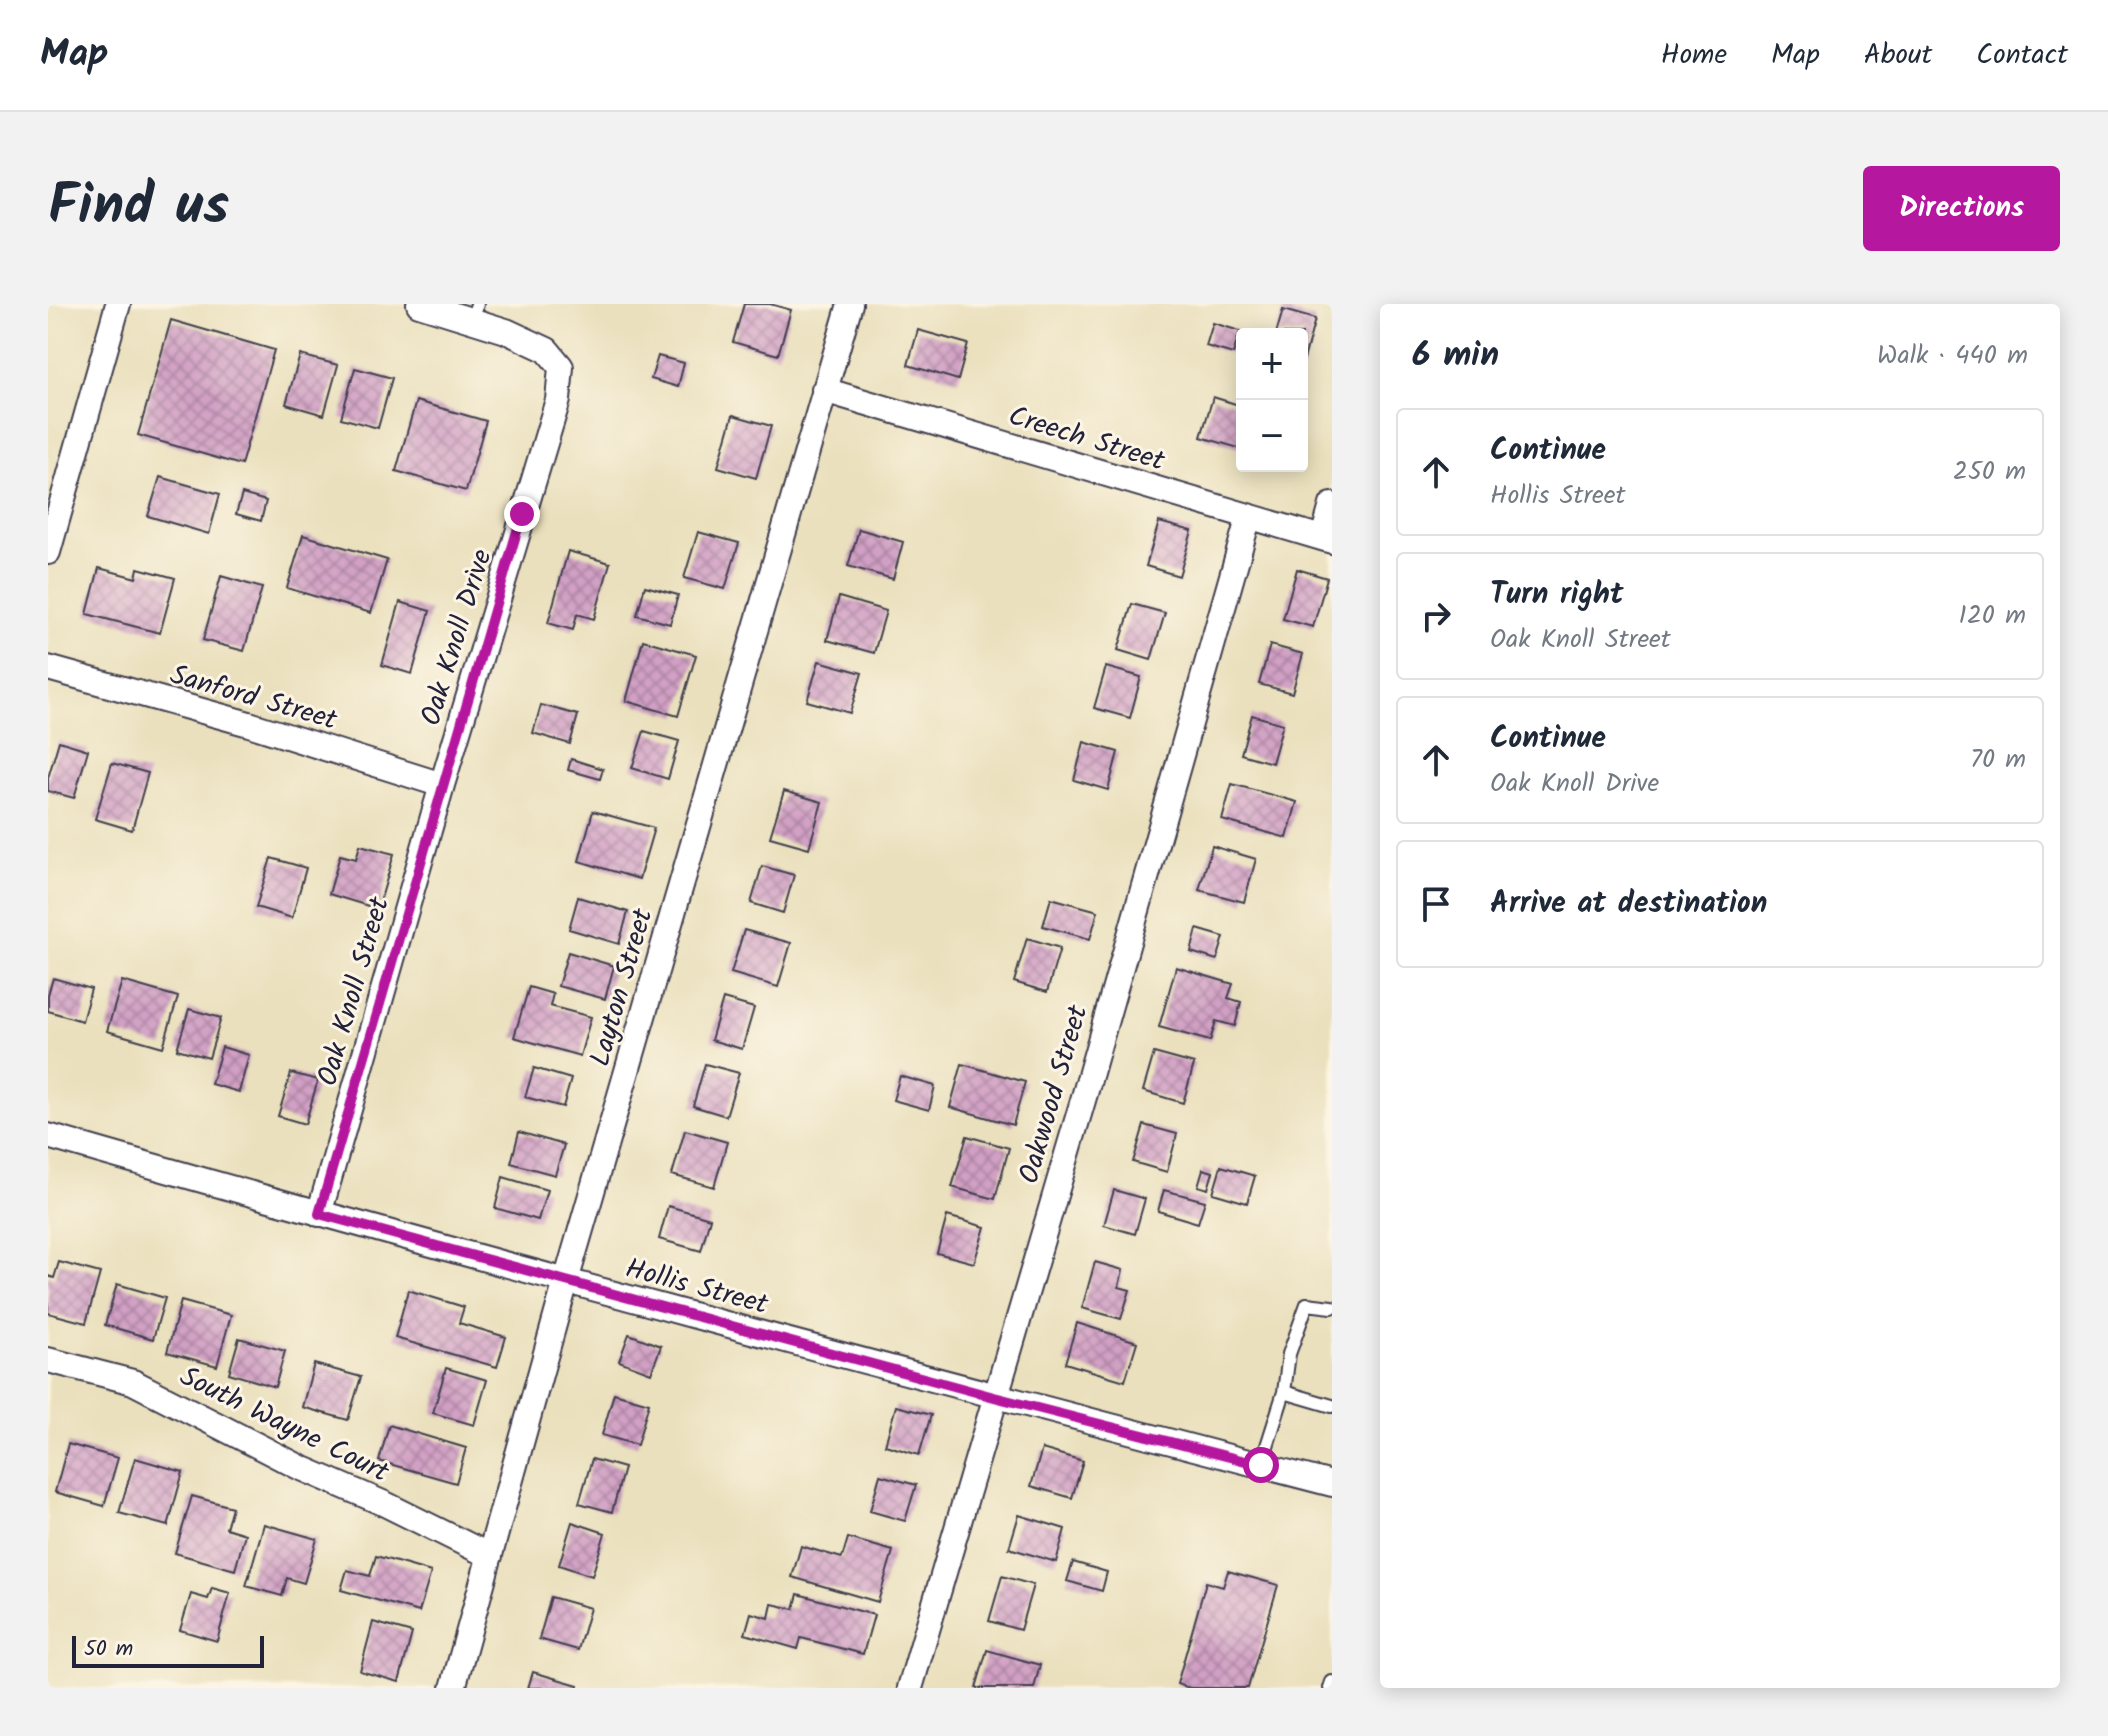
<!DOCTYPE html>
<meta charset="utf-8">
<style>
:root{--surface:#fff;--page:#f2f2f3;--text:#1f2937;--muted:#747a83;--line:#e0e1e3;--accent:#b5179e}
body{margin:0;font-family:Kalam,sans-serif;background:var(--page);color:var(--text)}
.controls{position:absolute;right:24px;top:24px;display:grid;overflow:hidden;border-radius:8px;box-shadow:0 4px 20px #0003}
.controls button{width:72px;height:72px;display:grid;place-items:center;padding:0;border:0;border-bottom:2px solid var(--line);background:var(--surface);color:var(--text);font:40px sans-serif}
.scale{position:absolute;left:24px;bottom:20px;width:192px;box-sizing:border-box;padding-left:8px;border:4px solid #22223b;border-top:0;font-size:22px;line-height:28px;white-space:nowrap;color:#22223b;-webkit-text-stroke:6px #fcf5e5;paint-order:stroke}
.stop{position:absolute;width:24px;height:24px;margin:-18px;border:6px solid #b5179e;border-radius:50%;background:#fff}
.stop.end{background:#b5179e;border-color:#fff;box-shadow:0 2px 8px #0008}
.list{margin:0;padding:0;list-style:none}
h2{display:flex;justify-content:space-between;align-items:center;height:104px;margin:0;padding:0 32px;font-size:34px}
h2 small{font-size:26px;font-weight:400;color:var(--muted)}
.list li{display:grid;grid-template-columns:52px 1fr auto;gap:24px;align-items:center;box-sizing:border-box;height:128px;margin:0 16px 16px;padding:0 16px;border:2px solid var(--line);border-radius:8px}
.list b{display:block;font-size:30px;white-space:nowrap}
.list p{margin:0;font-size:26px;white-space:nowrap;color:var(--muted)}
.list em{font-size:26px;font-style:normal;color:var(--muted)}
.icon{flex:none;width:44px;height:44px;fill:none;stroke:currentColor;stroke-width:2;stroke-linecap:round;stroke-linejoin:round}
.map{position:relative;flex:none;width:1284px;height:1384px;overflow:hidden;border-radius:8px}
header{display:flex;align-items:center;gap:48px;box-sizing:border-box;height:112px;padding:0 40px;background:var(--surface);border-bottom:2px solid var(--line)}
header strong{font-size:38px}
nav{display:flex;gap:44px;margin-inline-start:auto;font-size:28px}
.intro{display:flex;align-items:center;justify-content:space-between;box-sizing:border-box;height:192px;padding:0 48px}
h1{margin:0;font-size:56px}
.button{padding:20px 36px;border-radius:8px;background:var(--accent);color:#fff;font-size:28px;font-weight:700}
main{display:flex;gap:48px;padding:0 48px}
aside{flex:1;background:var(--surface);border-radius:8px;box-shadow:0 4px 20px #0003}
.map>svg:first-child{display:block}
</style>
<header>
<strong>Map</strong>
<nav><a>Home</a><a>Map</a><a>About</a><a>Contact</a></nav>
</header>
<div class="intro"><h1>Find us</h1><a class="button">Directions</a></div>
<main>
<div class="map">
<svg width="1284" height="1384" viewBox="0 0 1284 1384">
<defs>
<pattern id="building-cross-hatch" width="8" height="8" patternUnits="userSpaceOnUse" patternTransform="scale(2)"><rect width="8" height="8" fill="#d2a0c5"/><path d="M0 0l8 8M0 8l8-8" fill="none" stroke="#aa82a1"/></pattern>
</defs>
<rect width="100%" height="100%" fill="#fcf5e5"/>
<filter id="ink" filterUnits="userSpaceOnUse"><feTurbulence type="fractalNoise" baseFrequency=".0125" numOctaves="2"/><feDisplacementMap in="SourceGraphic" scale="16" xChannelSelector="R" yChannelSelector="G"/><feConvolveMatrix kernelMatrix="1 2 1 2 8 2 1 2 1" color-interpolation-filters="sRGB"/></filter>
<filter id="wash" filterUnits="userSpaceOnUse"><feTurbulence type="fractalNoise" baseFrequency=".006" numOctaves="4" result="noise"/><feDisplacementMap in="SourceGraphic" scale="32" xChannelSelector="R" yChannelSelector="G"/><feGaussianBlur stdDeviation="1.8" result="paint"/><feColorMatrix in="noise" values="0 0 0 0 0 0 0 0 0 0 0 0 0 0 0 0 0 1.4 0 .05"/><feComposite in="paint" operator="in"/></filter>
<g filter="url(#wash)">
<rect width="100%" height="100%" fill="#eae0bd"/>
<g id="blocks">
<path fill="url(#building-cross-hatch)" d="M696 0H722L743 6 730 51 685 38Z
M1235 6 1267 15 1255 59 1254 30H1228Z
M123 16 226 46 193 161 90 131Z
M1165 19 1192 27 1185 50 1158 42Z
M870 26 920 40 910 76 860 61Z
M252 51 290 61 276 111 238 100Z
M610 52 636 59 630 83 603 75Z
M307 64 344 74 330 124 293 114Z
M1165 93 1194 102V145L1153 133Z
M368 97 438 117 418 187 348 167Z
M685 111 723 122 708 174 670 163Z
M112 173 172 190 161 230 100 212Z
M194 190 218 197 213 217 188 210Z
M1111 218 1144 227 1131 272 1098 262Z
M811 225 855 238 845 275 800 262Z
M650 228 691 239 677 285 636 274Z
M255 231 339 256 323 309 239 284Z
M520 247 562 259 546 315 529 310 525 326 500 319Z
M51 264 88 274 90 264 127 274 112 329 39 310Z
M1249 265 1279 274 1265 323 1235 315Z
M173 272 214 284 196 347 155 336Z
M597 282 630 291 622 320 589 311Z
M791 293 838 307 826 349 779 336Z
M352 298 382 307 364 370 334 361Z
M1084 300 1117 309 1103 356 1070 346Z
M595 336 648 351 630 412 578 397Z
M1222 341 1255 350 1244 389 1211 380Z
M771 357 814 369 802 409 759 397Z
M1058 363 1093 373 1082 414 1046 404Z
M493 401 530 411 522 440 485 429Z
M1204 411 1235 420 1224 459 1193 450Z
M596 427 631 437 620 475 584 464Z
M11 437 40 446 26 494 0 487V474Z
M1036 438 1070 448 1060 486 1026 476Z
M523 455 555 465 552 475 520 466Z
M64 459 100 469 84 526 47 515Z
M1184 480 1249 498 1239 534 1174 516Z
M736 487 774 498 761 544 722 533Z
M545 507 606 524 591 575 531 557Z
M312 541 346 550 330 605 281 590 292 551 308 555Z
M1164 542 1208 555 1196 598 1151 586Z
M223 554 258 564 244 614 208 603Z
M714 562 746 571 735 609 703 599Z
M530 593 580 608 571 640 521 625Z
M1003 594 1050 607 1042 635 995 622Z
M1149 625 1176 633 1169 656 1143 648Z
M696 626 743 639 730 683 683 669Z
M979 634 1012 644 999 688 966 678Z
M520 648 566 662 557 695 510 682Z
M1128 663 1185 680 1180 694 1193 698 1187 722 1168 717 1162 737 1111 723Z
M5 674 43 685 34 717 0 707V691Z
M74 677 130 693 115 743 59 727Z
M481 683 505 690 502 702 543 713 532 752 466 733Z
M675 695 706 704 694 745 663 736Z
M141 705 173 714 161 754 129 745Z
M174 743 201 751 191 788 163 780Z
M1106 749 1146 760 1135 799 1095 787Z
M657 760 691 769 678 812 645 802Z
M914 760 977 778 965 821 902 803Z
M486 764 523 775 515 803 477 793Z
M243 769 270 776 257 820 230 812Z
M852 772 887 782 881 806 845 796Z
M1096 821 1129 830 1119 868 1085 858Z
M637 826 679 838 666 883 624 871Z
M471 828 516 841 507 871 463 859Z
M919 832 961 844 947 895 904 883Z
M1173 862 1207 872 1199 899 1165 889Z
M1155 865 1165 868 1160 885 1150 882Z
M455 873 499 886 490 916 447 904Z
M1066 886 1097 895 1087 930 1056 921Z
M1116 886 1157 897 1150 919 1110 907Z
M620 902 662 914 653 947 611 935Z
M899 912 937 923 926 959 889 949Z
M11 958 52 969 38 1019 0 1009V972L6 974Z
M1047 958 1075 966 1071 983 1082 986 1073 1015 1034 1004Z
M69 980 117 994 105 1035 57 1021Z
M360 986 416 1003 411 1019 458 1033 449 1063 347 1034Z
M133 997 183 1011 169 1062 119 1048Z
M1029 1019 1089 1038 1077 1077 1017 1059Z
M581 1030 613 1042 603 1069 571 1057Z
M191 1034 237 1047 227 1083 181 1069Z
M266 1060 313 1073 300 1116 254 1103Z
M398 1064 439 1076 426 1121 385 1109Z
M566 1089 601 1099 589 1141 554 1131Z
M848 1102 883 1111 871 1151 837 1141Z
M341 1121 418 1144 408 1179 331 1157Z
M20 1140 70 1154 56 1202 7 1188Z
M994 1145 1035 1157 1024 1194 983 1182Z
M87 1154 135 1168 120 1222 71 1209Z
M544 1155 576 1164 564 1208 531 1199Z
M832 1171 868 1181 857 1217 822 1207Z
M144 1192 184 1203 178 1224 197 1230 187 1266 127 1249Z
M971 1211 1017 1225 1008 1258 961 1244Z
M524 1218 557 1229 544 1272 511 1261Z
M216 1220 269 1235 256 1279 239 1274 234 1292 198 1282Z
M800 1234 845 1247 830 1298 744 1273 753 1242 794 1254Z
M328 1252 383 1268 371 1308 293 1286 299 1266 322 1272Z
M1025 1258 1059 1268 1054 1287 1019 1277Z
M1180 1267 1230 1281 1200 1384H1142L1129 1380 1158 1278 1175 1283Z
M954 1272 985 1281 972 1326 941 1317Z
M164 1284 182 1289 169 1337 132 1326 143 1290 160 1295Z
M750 1290 826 1311 815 1350 753 1334 750 1345 697 1330 703 1309 721 1314 724 1300 746 1305Z
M503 1293 542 1304 530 1346 491 1335Z
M325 1318 364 1329 351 1378 312 1367Z
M939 1346 992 1361 986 1384H928Z
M485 1368 530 1381 529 1384H480Z"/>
</g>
</g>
<g filter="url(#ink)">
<use href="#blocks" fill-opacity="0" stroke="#403e4e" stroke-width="2"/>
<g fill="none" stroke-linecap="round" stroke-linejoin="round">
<defs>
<path id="lane" d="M424 16 429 0
M1236 1088 1241 1050 1259 1000 1284 1003
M1213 1161 1236 1088 1284 1102
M1282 1384 1284 1378"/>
<path id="street" d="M776 86 1284 237
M1275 234 1284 201
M0 248 70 0
M0 364 201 420 394 481
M0 832C426 955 855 1068 1284 1180
M271 910 394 481 510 96 513 63 499 46 458 27 371 0
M0 1056 85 1078 251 1163 337 1200 442 1252
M405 1384 518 977 802 0
M862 1384 1038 786 1201 212"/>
</defs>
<use href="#lane" stroke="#403e4e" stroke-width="16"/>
<use href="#street" stroke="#403e4e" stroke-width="28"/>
<use href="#lane" stroke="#fff" stroke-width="12"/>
<use href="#street" stroke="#fff" stroke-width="24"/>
</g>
</g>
<g fill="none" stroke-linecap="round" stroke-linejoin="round" filter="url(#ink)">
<path stroke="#b5179e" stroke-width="10" d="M474 210 271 910 946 1093 1213 1161"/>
</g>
<g text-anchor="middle" stroke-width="6" stroke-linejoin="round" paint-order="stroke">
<g font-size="28" fill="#22223b" stroke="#fcf5e5">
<text transform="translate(1039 133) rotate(17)" y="10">Creech Street</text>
<text transform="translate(407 333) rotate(-73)" y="10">Oak Knoll Drive</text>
<text transform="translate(206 392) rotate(16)" y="10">Sanford Street</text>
<text transform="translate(572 683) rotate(-74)" y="10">Layton Street</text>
<text transform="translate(304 687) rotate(-74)" y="10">Oak Knoll Street</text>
<text transform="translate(1004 790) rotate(-74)" y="10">Oakwood Street</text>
<text transform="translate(649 981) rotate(15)" y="10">Hollis Street</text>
<text transform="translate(237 1119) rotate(26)" y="10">South Wayne Court</text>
</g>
</g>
</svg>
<div class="controls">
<button>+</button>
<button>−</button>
</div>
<div class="scale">50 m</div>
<div class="stop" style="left:1213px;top:1161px"></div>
<div class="stop end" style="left:474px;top:210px"></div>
</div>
<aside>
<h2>6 min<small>Walk · 440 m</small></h2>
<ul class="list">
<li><svg class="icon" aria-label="ahead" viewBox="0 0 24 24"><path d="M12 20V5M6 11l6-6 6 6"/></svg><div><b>Continue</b><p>Hollis Street</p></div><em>250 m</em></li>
<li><svg class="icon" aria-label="right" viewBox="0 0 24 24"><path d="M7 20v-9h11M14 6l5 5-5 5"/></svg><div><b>Turn right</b><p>Oak Knoll Street</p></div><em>120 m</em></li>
<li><svg class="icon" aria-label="ahead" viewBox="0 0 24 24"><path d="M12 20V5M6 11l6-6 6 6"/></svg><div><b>Continue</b><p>Oak Knoll Drive</p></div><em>70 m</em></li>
<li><svg class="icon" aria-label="arrive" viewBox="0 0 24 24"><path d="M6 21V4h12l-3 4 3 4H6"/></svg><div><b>Arrive at destination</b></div></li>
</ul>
</aside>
</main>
